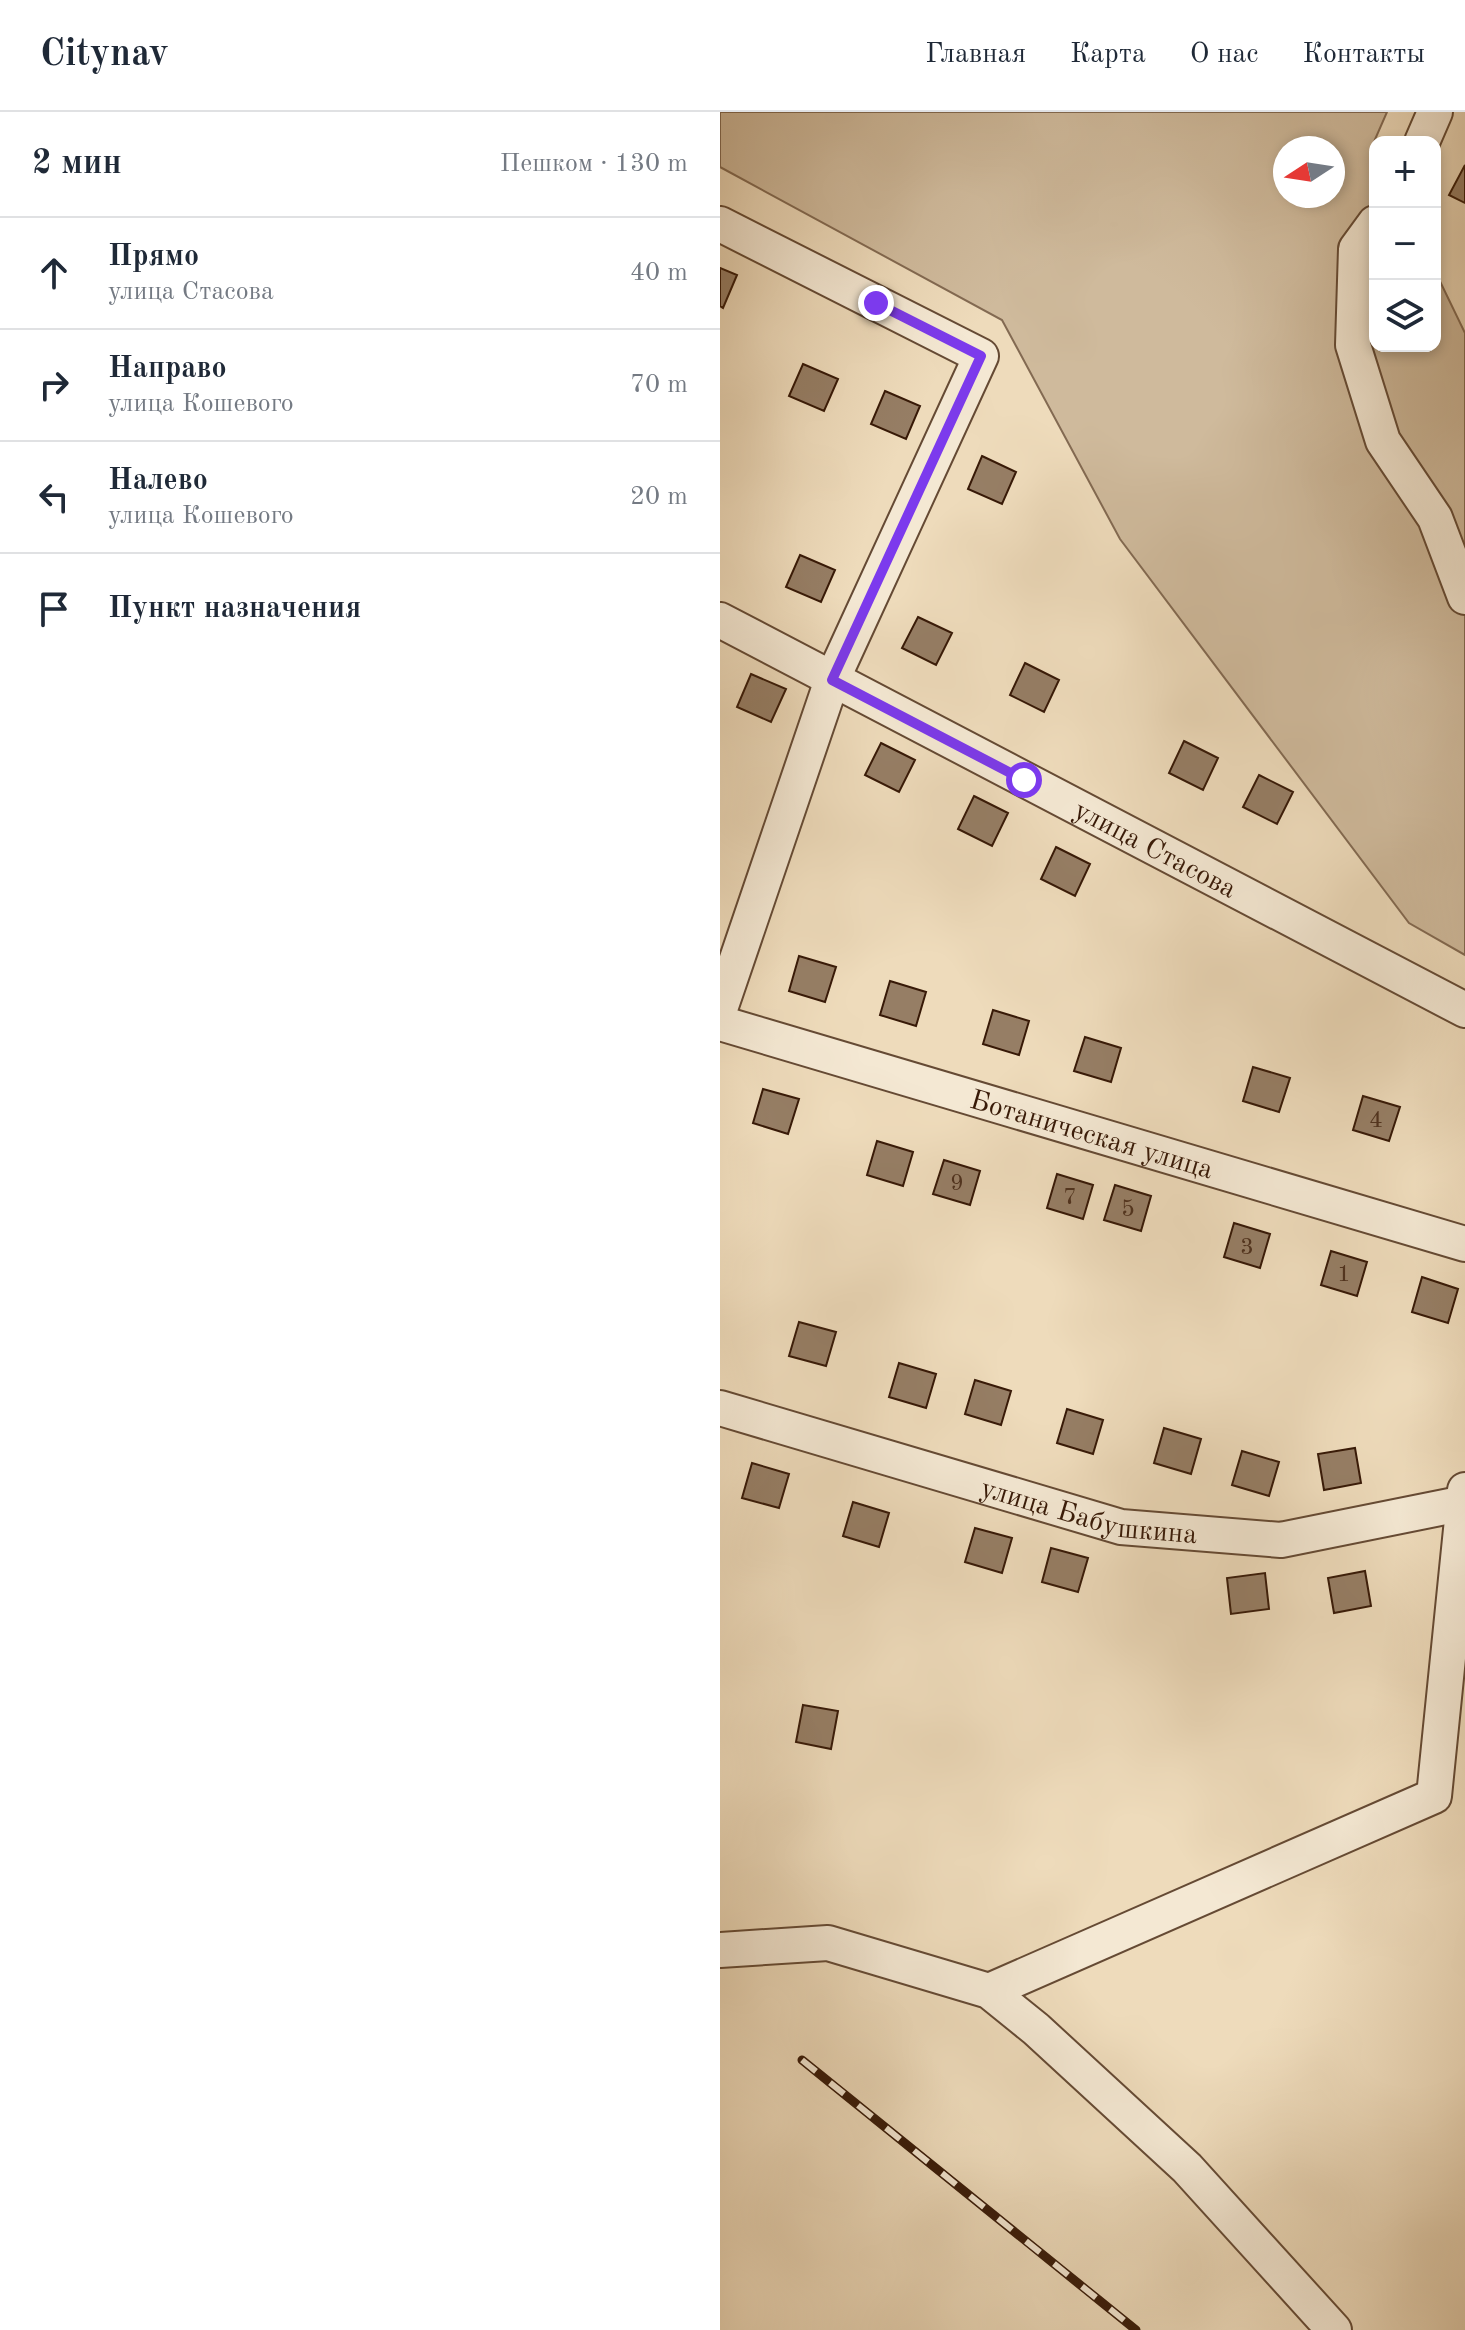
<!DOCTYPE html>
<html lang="ru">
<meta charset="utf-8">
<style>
:root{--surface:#fff;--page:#f2f2f3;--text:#1f2937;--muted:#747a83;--line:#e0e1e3}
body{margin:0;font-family:"Old Standard TT",serif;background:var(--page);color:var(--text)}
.controls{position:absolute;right:24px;top:24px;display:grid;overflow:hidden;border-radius:16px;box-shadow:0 4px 12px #0003}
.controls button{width:72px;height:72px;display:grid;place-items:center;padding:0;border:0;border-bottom:2px solid var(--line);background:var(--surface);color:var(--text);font:40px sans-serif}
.compass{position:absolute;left:553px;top:24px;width:72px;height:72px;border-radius:50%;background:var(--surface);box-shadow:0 4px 12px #0003;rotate:258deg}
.stop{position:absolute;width:24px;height:24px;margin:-18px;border:6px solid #7c3aed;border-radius:50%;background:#fff}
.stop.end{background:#7c3aed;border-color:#fff;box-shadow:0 2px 8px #0008}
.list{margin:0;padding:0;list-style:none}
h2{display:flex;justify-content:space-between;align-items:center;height:104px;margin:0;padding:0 32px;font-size:34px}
h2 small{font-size:26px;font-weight:400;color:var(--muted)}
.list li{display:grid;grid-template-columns:52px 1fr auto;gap:24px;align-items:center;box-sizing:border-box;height:112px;padding:0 32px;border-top:2px solid var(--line)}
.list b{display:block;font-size:30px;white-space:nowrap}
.list p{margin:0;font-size:26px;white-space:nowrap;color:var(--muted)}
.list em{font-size:26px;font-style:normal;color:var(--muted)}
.icon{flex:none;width:44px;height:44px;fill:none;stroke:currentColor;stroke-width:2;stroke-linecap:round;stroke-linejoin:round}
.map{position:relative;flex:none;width:745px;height:2218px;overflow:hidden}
header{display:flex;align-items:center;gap:48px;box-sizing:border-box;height:112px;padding:0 40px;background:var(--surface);border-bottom:2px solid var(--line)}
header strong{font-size:38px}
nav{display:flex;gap:44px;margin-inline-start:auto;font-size:28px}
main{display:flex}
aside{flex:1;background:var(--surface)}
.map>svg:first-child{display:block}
</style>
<header>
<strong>Citynav</strong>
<nav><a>Главная</a><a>Карта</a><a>О нас</a><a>Контакты</a></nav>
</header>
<main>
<aside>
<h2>2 мин<small>Пешком · 130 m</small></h2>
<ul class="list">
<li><svg class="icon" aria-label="ahead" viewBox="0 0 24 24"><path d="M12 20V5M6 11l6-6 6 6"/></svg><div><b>Прямо</b><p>улица Стасова</p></div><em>40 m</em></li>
<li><svg class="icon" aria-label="right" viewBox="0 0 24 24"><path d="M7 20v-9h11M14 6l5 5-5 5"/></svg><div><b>Направо</b><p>улица Кошевого</p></div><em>70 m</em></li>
<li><svg class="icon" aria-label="left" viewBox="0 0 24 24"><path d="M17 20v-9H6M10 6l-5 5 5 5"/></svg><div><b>Налево</b><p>улица Кошевого</p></div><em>20 m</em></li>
<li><svg class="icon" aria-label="arrive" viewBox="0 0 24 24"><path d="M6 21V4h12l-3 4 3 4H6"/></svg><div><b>Пункт назначения</b></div></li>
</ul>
</aside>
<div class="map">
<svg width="745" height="2218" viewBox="0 0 745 2218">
<rect width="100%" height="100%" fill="#eedbbb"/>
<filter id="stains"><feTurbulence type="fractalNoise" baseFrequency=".0025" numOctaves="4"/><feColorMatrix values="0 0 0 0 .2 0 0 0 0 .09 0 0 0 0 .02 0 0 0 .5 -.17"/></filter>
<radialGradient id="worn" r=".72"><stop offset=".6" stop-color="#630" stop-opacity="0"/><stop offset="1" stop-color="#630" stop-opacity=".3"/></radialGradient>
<path fill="#cfba9c" stroke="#836a52" stroke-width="2" fill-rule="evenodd" d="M0 0H667L653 32 655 234H715V159L745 221V843L689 811 400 427 282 208 0 55ZM565 36H613V84H565Z"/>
<path fill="#967e65" stroke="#371907" stroke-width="2" d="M745 53V91L729 83Z
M0 156 17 163 3 196 0 194Z
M83 252 118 267 104 299 69 284Z
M165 279 200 294 186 327 151 312Z
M262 344 296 360 282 392 248 377Z
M80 443 115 458 101 490 66 475Z
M198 505 232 521 216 553 182 536Z
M305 551 339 568 324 600 290 583Z
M31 562 66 577 51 610 17 595Z
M464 629 498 646 483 678 449 661Z
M161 631 195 648 179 680 145 663Z
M539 663 573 680 557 712 523 695Z
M254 684 288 701 272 734 238 717Z
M336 735 370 752 355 784 321 767Z
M79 844 116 855 105 890 69 879Z
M170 869 206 880 196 914 160 903Z
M273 898 309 909 299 943 263 932Z
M365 925 401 936 391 970 354 959Z
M533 955 570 966 559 1000 523 989Z
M43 977 79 987 68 1022 33 1011Z
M643 984 680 995 669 1029 633 1018Z
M157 1029 193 1040 183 1074 147 1063Z
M224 1048 260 1059 250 1093 213 1082Z
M337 1062 373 1073 363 1107 327 1096Z
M395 1073 431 1084 421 1119 384 1108Z
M514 1111 550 1122 540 1156 504 1145Z
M611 1139 647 1150 637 1184 601 1173Z
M702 1165 738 1177 728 1211 692 1200Z
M79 1210 116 1220 106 1254 69 1244Z
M179 1251 216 1262 206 1296 169 1285Z
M255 1268 291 1279 281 1313 245 1302Z
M347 1297 383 1308 373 1342 337 1331Z
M444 1316 481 1327 471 1362 434 1351Z
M635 1336 641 1371 604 1378 598 1342Z
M522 1339 559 1350 549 1384 512 1373Z
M32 1351 69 1362 59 1396 22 1386Z
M133 1390 169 1401 159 1435 123 1424Z
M255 1416 292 1426 282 1461 245 1450Z
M331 1436 368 1446 358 1480 322 1470Z
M645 1459 651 1494 614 1501 608 1466Z
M545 1461 549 1497 511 1502 507 1466Z
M83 1593 118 1599 111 1637 76 1630Z"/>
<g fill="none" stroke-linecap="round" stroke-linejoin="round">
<defs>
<g id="street">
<path d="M702 30 715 0"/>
<path d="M655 111 636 137 633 233 663 329 715 406 745 485"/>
<path d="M0 112 261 244 112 568 0 897"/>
<path id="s1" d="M0 508 745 898"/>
<path id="s2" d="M0 911 745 1132"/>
<path id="s3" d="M0 1296 401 1415 561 1428 745 1391"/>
<path d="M0 1838 108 1831 269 1879 316 1917 467 2056 614 2218"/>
<path d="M269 1879 714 1684 745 1378"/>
</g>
</defs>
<use href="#street" stroke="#654a34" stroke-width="38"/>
<use href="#street" stroke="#f4e8d3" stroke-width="34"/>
<defs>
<path id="rail" d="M82 1948 416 2218"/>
</defs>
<use href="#rail" stroke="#371907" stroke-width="9"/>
<use href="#rail" stroke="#f4e8d3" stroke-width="6" stroke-dasharray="18" stroke-linecap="butt"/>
</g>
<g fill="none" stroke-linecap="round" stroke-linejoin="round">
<path stroke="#7c3aed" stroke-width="10" d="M156 191 261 244 112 568 304 668"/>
</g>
<g text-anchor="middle" stroke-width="6" stroke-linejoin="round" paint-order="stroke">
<g font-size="24" fill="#4f321e">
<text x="656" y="1015">4</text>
<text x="237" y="1078">9</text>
<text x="350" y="1092">7</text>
<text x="408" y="1104">5</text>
<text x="527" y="1142">3</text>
<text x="624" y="1169">1</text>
</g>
<g font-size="28" fill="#371907" stroke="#f4e8d3">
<text dy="10" stroke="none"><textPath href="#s1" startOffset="492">улица Стасова</textPath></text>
<text dy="10" stroke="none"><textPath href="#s2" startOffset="388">Ботаническая улица</textPath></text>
<text dy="10" stroke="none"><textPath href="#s3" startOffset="384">улица Бабушкина</textPath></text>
</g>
</g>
<rect width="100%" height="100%" filter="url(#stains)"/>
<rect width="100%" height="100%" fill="url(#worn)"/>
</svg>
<div class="controls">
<button>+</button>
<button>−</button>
<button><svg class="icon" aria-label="layers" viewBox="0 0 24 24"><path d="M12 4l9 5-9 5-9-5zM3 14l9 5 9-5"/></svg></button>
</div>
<svg class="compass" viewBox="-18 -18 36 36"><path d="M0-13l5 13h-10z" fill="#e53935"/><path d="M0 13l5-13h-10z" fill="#747a83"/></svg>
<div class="stop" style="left:304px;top:668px"></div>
<div class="stop end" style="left:156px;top:191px"></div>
</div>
</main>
